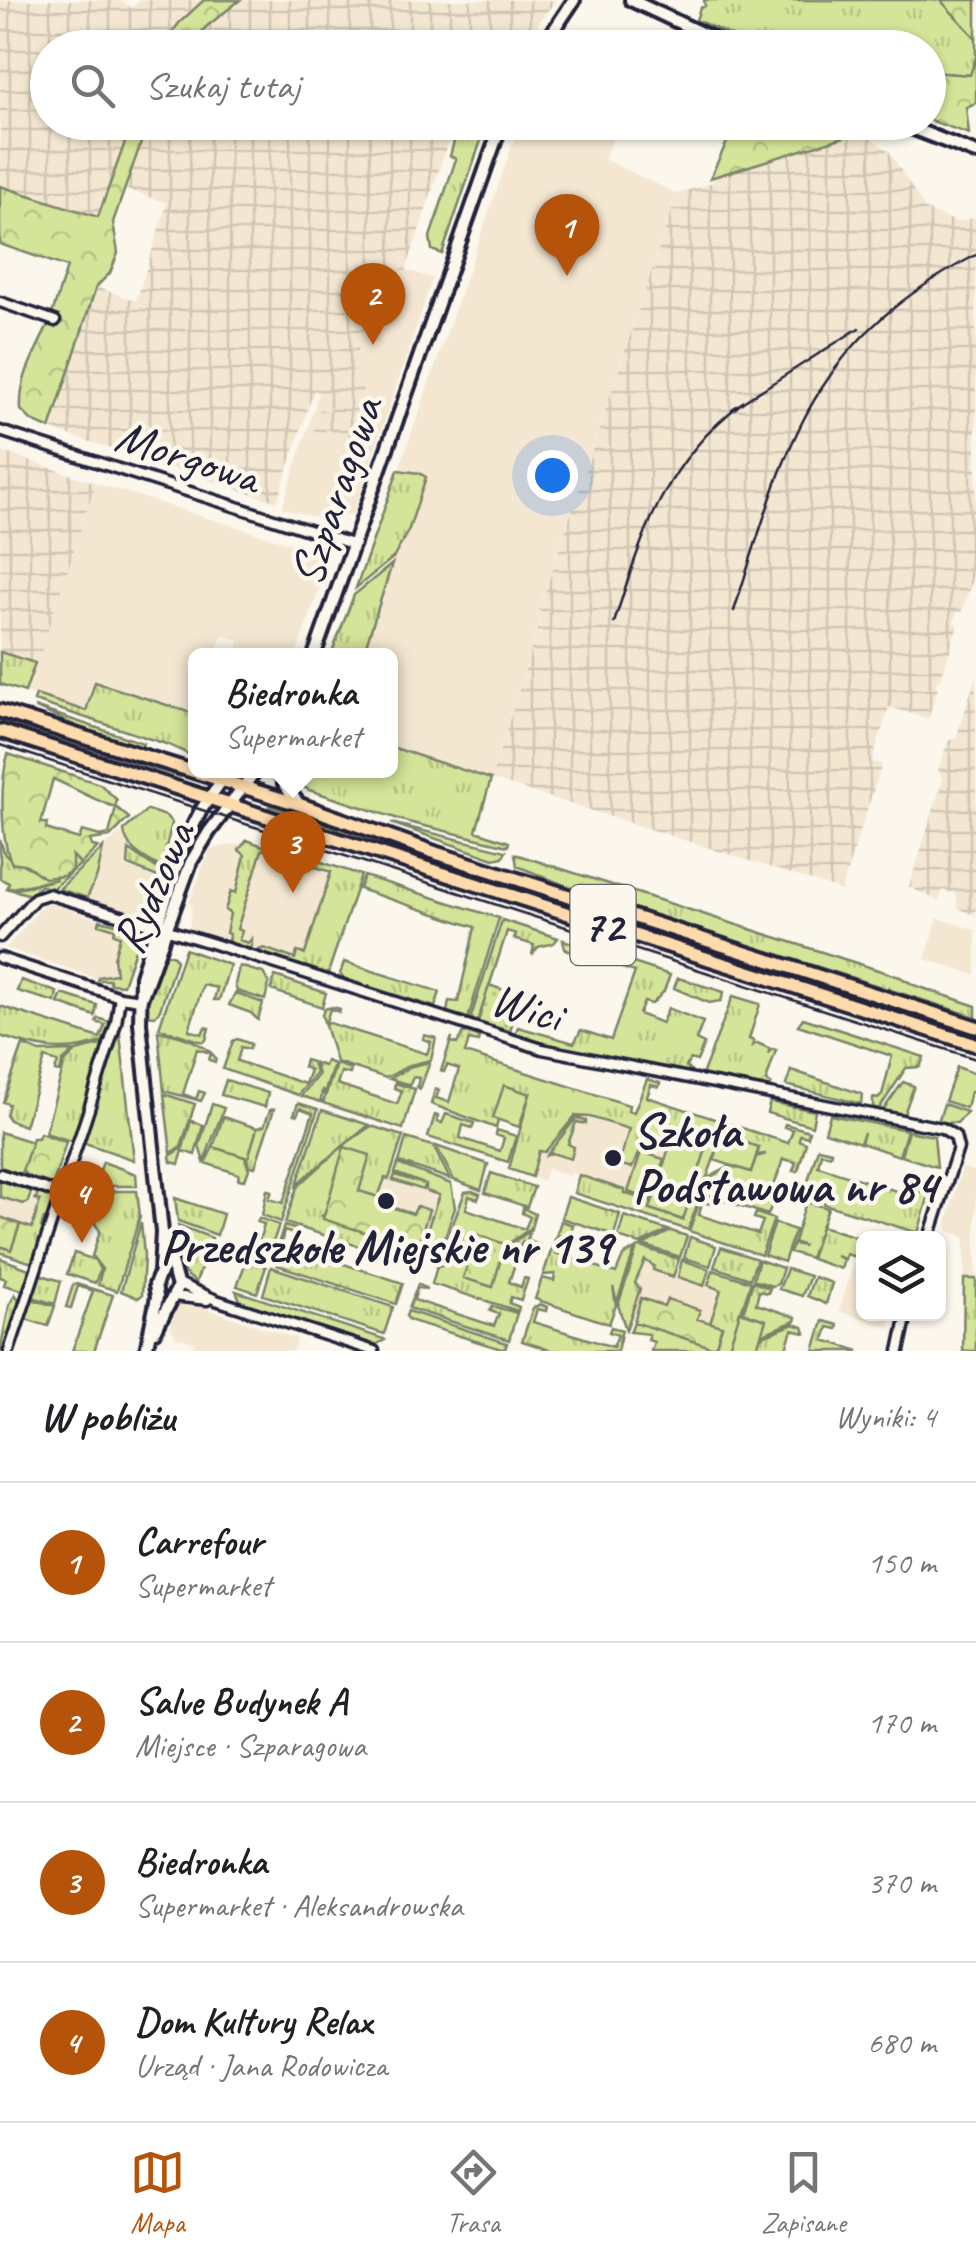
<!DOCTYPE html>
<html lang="pl">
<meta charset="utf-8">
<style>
:root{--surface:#fff;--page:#f6f6f6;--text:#202124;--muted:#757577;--line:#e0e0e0;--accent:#b45309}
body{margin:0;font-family:Caveat,sans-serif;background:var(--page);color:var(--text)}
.controls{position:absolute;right:30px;bottom:30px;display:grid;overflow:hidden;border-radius:15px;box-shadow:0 2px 8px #0004}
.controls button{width:90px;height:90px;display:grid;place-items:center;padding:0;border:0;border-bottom:2px solid var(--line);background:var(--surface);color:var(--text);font:50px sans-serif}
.you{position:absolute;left:552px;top:475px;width:35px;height:35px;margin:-25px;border:8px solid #fff;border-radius:50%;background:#1a73e8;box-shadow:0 0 0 15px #1a73e833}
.badge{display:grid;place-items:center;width:65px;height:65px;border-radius:50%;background:var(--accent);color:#fff;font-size:32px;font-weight:700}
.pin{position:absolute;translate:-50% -82px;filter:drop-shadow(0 2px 5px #0008)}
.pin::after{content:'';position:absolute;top:52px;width:35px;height:30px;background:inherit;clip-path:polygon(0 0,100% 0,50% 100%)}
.popup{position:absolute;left:188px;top:648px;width:210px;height:130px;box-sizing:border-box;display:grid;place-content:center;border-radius:15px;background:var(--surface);filter:drop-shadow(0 2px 8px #0005);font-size:32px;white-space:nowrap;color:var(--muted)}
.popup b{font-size:38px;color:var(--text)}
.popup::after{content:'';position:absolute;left:50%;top:100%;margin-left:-20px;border:20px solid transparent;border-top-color:var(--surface)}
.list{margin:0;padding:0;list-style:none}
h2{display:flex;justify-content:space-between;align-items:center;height:130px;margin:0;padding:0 40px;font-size:42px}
h2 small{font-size:32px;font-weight:400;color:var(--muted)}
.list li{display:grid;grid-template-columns:65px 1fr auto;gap:30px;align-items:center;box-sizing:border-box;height:160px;padding:0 40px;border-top:2px solid var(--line)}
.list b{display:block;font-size:38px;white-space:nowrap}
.list p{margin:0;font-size:32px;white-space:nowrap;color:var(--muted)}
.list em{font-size:32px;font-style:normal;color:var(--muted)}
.icon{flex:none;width:55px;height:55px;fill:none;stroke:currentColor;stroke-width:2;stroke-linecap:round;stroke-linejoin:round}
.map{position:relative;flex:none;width:976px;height:1351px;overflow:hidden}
.search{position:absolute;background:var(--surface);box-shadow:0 2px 8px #0004;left:30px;right:30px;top:30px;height:110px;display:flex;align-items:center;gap:25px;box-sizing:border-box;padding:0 35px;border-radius:55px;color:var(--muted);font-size:38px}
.sheet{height:770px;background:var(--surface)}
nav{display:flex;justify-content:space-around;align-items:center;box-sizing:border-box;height:140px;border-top:2px solid var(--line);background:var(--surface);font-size:28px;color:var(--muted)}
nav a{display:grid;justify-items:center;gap:5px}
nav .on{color:var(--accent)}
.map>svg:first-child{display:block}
</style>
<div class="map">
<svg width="976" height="1351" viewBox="0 0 976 1351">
<defs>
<pattern id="industrial-grid" width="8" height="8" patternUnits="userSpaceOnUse" patternTransform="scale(2.5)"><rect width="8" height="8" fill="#f4e7d2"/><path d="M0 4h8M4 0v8" fill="none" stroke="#d1c6b5"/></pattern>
<pattern id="grass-tufts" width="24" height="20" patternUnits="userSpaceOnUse" patternTransform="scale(2.5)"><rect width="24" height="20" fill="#d4e498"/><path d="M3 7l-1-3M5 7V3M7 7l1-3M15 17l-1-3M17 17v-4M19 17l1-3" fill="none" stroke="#b6c384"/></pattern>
<pattern id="forest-crowns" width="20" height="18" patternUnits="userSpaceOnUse" patternTransform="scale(2.5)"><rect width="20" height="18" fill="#d4e498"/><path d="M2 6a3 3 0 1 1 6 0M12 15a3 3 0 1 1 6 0" fill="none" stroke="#b6c384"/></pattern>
<pattern id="garden-dots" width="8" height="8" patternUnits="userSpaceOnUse" patternTransform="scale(2.5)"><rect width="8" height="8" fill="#d4e498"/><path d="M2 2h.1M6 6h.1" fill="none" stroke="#b6c384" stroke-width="1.8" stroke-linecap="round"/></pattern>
</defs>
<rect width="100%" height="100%" fill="#fbf7ec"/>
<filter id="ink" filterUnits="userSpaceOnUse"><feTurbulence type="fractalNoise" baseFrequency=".01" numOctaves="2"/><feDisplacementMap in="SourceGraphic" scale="20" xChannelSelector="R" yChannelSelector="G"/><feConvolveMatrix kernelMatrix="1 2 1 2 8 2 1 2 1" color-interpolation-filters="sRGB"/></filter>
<g filter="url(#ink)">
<path fill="#f4e7d2" d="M520 123H620L604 159 677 194 537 615 541 617 491 779 391 747 390 656H363L419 473 399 469Z
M386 264 433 278 353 514 325 520 282 508 322 384Z
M96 483 326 555 329 561 296 655H235L239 640 222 635 215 655 196 656 195 714 96 682 86 711 25 692Z
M124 830 130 850 158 877 153 897 140 915 87 898 103 848Z
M248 842 335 870 305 966 189 928 192 905 189 903 210 849Z
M50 903 131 930 117 985 6 948 43 905Z
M938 918 976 930V975L925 959Z
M539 1092 713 1148 685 1227 619 1206 624 1190 576 1174 571 1173 570 1176 547 1169 543 1181 513 1171Z
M344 1147 448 1181 427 1252 323 1219Z
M962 1168 976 1171V1279H964L965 1237 948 1231 947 1223Z
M0 1182 42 1196 31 1245 0 1246Z
M856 1257 863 1259 864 1314H893L888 1327 839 1311Z
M644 1260 731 1288 716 1345 621 1317 640 1262Z
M187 1302 297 1339 293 1351H192L194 1342 176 1337 170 1326 178 1304Z"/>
<path fill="url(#industrial-grid)" d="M0 0H119L132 8 140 0H204L179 23 162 47 48 48V122L132 123 98 217 0 186Z
M240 0H556L520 47 189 48 205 28Z
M148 123H470L467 131 453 126 406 271 385 265 352 370 367 376 361 396 375 401 369 419 359 416 357 420 368 424 362 445 331 435 332 431 326 429 324 433 313 430 320 409 329 412 331 408 316 402 319 392 314 390 277 502 50 429 96 287 136 301 167 203 124 189Z
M847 123H859L864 133 889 151 926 210 957 222 976 217V568L965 602 961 612H957L954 623 958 625 941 678 935 684 938 688 928 719 889 707 872 761 882 764 841 890 491 779 541 618 537 616 677 194 713 182 712 178 850 135Z
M0 451 96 483 37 664 0 651Z
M976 677V916L958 908 956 894 943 890 939 901 909 887 943 779 938 770 948 741 956 738Z"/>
<path fill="url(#grass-tufts)" stroke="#7b836a" stroke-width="2.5" d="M704 0H943L976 38V58L971 75 929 72 928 48 757 47 696 20 700 8 705 6Z
M470 123H487L442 254 432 250 430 237 456 159 450 156 458 127 467 130Z
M398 470 419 473 426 477 409 529 394 557 356 588Z
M392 564 363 655H331L354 595Z
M0 652 35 663 25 692 0 684Z
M95 682 195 714V757L169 745 34 701 36 695 86 711Z
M34 707 143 743 141 749 94 734Z
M0 718 181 774 180 777 0 723Z
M391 747 491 779 476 831 509 842 508 846 408 822 309 790 295 782 291 771 390 770Z
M269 806 976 1034V1038L268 810Z
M147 810 166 816 172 823 161 868C146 858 125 850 124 830Z
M391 823 506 851 503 857 494 859Z
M0 840 5 855 33 870 70 858 72 855 81 864 53 888 40 886 31 895 13 890 57 879 7 889 9 883 0 879Z
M247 840 271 849 262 850 237 929 242 931 239 940 248 943 252 938V946L246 951 228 944 229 934 226 933 230 914 225 910 231 891 236 893 245 855 239 850Z
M276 847 361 875 327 976 261 956 259 950 264 948 295 959 297 952 305 954 331 872 274 853Z
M103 848 97 876 87 898 59 889Z
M129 850 161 871 153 897 158 877 128 865Z
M515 854 900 977 914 985 976 1006V1017L579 891 517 866Z
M364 876 499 918 468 1018 447 1012 449 1001 458 1002 475 927 359 889Z
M100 920 136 929V947L123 985 110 984V980H98V977L116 974 114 958 120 936 114 934 115 929 99 924Z
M502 920 558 938 554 943 538 947 532 955 534 945 514 939 516 934 507 931 478 1021 510 1031 508 1034 475 1022 471 1017Z
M563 940 670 975 664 991 652 1004 644 1002 639 1014 662 1023 668 1008 703 1022 696 1040 704 1044 697 1061 690 1059 686 1067 693 1073 618 1060 514 1036 518 1027 574 1043 581 1030 611 1040 635 972 586 956 584 958 565 949Z
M185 949 230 965 219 1000H214L217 988 203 985 189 1030 202 1034 205 1027 209 1028 206 1040 203 1042 159 1028Z
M161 952 174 956 176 961 160 1010 155 1016 145 1015 148 992Z
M344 962 440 992 435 1007 344 979 340 974Z
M239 966 263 973 269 983 265 1000 237 991 235 985Z
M275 976 326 993 322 1007 271 990Z
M678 978 724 992 721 1001 709 1003 674 988Z
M21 980 57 992 55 1002 17 991Z
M235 993 263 1003 258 1020 251 1013 229 1005Z
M62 994 97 1005 95 1016 58 1003Z
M733 996 760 1004 749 1039 754 1041 752 1046 757 1043 769 1048V1052L772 1049 776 1050 766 1081 771 1084 768 1088 702 1075Z
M0 1006 100 1038 105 1025 96 1022 98 1018 112 1023 105 1041C65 1055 40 1049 0 1036Z
M332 1007 340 1009 339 1012 330 1009 326 1022 427 1054 431 1042 423 1039 424 1035 436 1038 431 1060 410 1065 386 1078 336 1062 322 1015 324 1009Z
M803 1018 924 1057 920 1067 906 1068 879 1109 873 1107V1098L878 1099 882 1095 892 1056 798 1025Z
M119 1025 134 1160 82 1142Z
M158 1031C179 1035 202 1041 216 1058L215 1062 209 1060 211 1053 197 1049 183 1094 196 1099 199 1091 205 1093 201 1101 164 1091Z
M463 1032 479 1037 478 1042 469 1040 465 1053 629 1105 628 1111 634 1112 647 1079 660 1083 659 1087 651 1085 647 1097 788 1143 793 1130 784 1127 785 1124 809 1131 808 1137 800 1135 799 1140 806 1143 798 1171H793L796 1162 783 1159 772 1192 785 1196 788 1188 791 1190 785 1199 774 1198 768 1215 702 1193 709 1179V1183L714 1185 716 1179 710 1177 731 1166 751 1172 756 1157 766 1154 757 1155 759 1148 722 1136 688 1230 574 1193 579 1175 624 1190V1193L652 1202 650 1209 682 1220 704 1153 648 1133 632 1168 619 1164 629 1129 590 1117 575 1116 545 1152 539 1151 532 1177 509 1169 530 1094 494 1118 498 1120 496 1128 431 1104 435 1089 439 1090 436 1098 449 1102 459 1069 447 1065 444 1072 441 1071 452 1037 451 1042 457 1044Z
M237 1039 251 1044 249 1049 241 1047 237 1061 305 1084 310 1070 303 1067 305 1060 312 1062 316 1073 298 1095 223 1069 233 1041Z
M105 1044 74 1142 45 1133 65 1062 76 1051Z
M23 1045 40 1052 74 1051 63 1061 60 1072 55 1071 58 1062 45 1058 25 1126 9 1120 6 1115 9 1104 3 1102Z
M326 1061 334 1064 324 1094 322 1089 321 1102 301 1096 318 1075 315 1063 324 1066Z
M430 1062 420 1089 417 1087 419 1078 413 1077 410 1085 390 1079 412 1066Z
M336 1064 351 1069 350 1074 341 1072 337 1084 397 1104 402 1091 394 1088 395 1083 415 1089 403 1129 323 1103Z
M957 1067 976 1074V1093L970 1092 966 1108 945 1101Z
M791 1070 862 1094 861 1104 786 1085Z
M226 1080 268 1093 265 1107 221 1095Z
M903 1082 914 1086 904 1114 883 1110Z
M164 1094 195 1104 181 1147 171 1153Z
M770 1102 815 1111 812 1126 767 1113Z
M298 1103 318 1109 281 1222 262 1215 267 1190 272 1191 269 1199 283 1203 313 1113 300 1108 297 1115 294 1114Z
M212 1104 224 1108 204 1162 199 1146Z
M944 1104 967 1112 957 1123 938 1122Z
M274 1109 255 1167 250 1166 248 1158 257 1128 264 1126 270 1110Z
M322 1110 369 1125 297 1184Z
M446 1114 474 1123 472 1128 463 1125 460 1138 500 1151 504 1138 496 1135 497 1130 516 1136 508 1162 428 1137 435 1115 438 1116 437 1122 442 1123Z
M830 1115 907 1130 899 1156 861 1143 864 1133 860 1143 825 1132Z
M576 1118 586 1121V1124L576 1122 568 1144 574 1147 571 1159 552 1153 547 1155Z
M191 1121 203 1125 195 1155 183 1151 179 1164 171 1162 170 1156 183 1148Z
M371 1126 403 1136 389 1179 385 1178 378 1197 358 1191 322 1216 417 1249 412 1263 285 1223 297 1187 344 1145Z
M908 1131 934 1136 937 1167 901 1156Z
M406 1138 433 1146 450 1179 399 1162Z
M436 1146 488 1164 481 1190 454 1180Z
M213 1147 245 1157 249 1169 245 1180 238 1179 239 1174 205 1163Z
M818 1148 831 1151 830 1155 821 1153 818 1166 918 1198 922 1186 914 1183 916 1179 928 1183 931 1188 918 1233 824 1204 821 1185 813 1181 811 1186 807 1184Z
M103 1162 136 1174 137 1186H100L96 1181Z
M398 1164 451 1184 455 1208 438 1257 418 1256 439 1195 426 1191V1184L423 1190 393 1180 395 1175 424 1184 395 1173Z
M491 1173 534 1187 527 1207 485 1193Z
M0 1177 32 1188 28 1202 23 1204 0 1197Z
M94 1189 107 1191 111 1202 110 1191H137L140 1216 117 1291 98 1285 102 1269 92 1256 100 1231 87 1212Z
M40 1191 54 1200 48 1220 44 1219 41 1227 45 1230 35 1261 29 1262 0 1252V1246L11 1249 20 1224 32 1228 40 1201 35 1199Z
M472 1191 480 1194 478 1199 469 1196 466 1209 525 1229 530 1217 522 1213 523 1208 535 1214 531 1228 505 1246 478 1235 471 1255 438 1263 465 1192Z
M702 1195 712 1199 711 1204 702 1202 699 1215 758 1234 763 1221 754 1218 756 1213 774 1219 761 1255 689 1231Z
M568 1197 620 1214 614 1235 561 1218Z
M175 1198 223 1214 217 1235 178 1221Z
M806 1202 828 1208 810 1258 790 1252 793 1244 804 1246 794 1242Z
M624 1216 668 1230 640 1244 618 1237Z
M259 1218 279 1225 266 1262 253 1258 257 1246 252 1244 253 1240 259 1241 264 1224 257 1222Z
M561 1221 573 1225 569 1238 557 1235 568 1239V1243L559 1240 555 1253 616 1273 623 1256 635 1249 617 1302 613 1287 616 1305 609 1324 535 1299 542 1278 554 1281 555 1274 543 1275Z
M141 1222 144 1255 142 1295 138 1298 121 1291Z
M775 1223 795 1230 784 1262 764 1255Z
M178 1225 212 1238 196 1282 184 1273Z
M284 1226 295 1229 293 1234 284 1231 281 1244 403 1283 396 1304 277 1265 273 1258Z
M821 1226 863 1239V1259L846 1254 845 1259 836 1256 844 1260 841 1269 811 1259Z
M530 1231 527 1240 539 1245 536 1255 532 1254 534 1246 522 1242 509 1282 521 1287 524 1278 528 1279 521 1300 511 1297 509 1303 519 1307 518 1311 432 1284 437 1266 470 1257 464 1278 492 1287 504 1248Z
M671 1231 687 1236 680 1257 643 1245Z
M690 1237 716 1246 710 1266 684 1258Z
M641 1247 679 1259 673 1277 653 1270 654 1266 645 1260 635 1283 640 1289 626 1330 618 1305 637 1248Z
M721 1247 757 1259 750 1279 714 1267Z
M74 1253 95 1260 100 1270 95 1283 67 1274Z
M0 1258 29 1269 27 1286 22 1290 4 1285 6 1279 0 1277Z
M247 1259 266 1267 257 1293 237 1286Z
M682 1260 709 1269 704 1286 678 1277Z
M759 1260 783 1268 778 1284 772 1286 753 1280Z
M271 1267 393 1307 384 1334 263 1295Z
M787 1269 810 1276 802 1296 779 1289Z
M713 1270 751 1282 729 1347 720 1351H651L654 1342 648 1340 649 1334 630 1332 634 1322 714 1347 722 1326 710 1323 721 1290 708 1285Z
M42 1275 61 1281 55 1304 29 1296 37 1278Z
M814 1277 832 1283 826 1304 807 1296Z
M964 1279H976V1351H963Z
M753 1282 770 1288 768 1293 759 1291 756 1304 796 1317 795 1321 761 1335 765 1320 743 1312Z
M76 1284 113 1295 94 1351H72L93 1291 78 1286 71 1308 66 1307 73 1285Z
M418 1284 427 1289 417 1288 414 1300 494 1326 499 1314 490 1311 492 1306 517 1313 509 1340 409 1308Z
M236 1291 384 1339 385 1340 375 1345 241 1302Z
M15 1294 21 1303 6 1351H0L9 1306Z
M28 1298 55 1306 48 1326 22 1318Z
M540 1304 547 1307 546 1311 537 1309 533 1322 613 1347 618 1335 609 1332 611 1327 622 1330 617 1351H553L522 1341 533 1308Z
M408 1311 507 1343 505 1349H501L409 1320 406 1316Z
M823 1321 838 1325 837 1329 828 1327 824 1340 859 1351H814Z
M794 1324 803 1327 805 1333 792 1330 785 1351H756L760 1337Z"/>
<path fill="url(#forest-crowns)" stroke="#7b836a" stroke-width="2.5" d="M204 0H240L206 27 189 47H162L179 23Z
M943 0H976V38L943 3Z
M976 58V103L966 107 969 134 929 120V72L970 75Z
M132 123H148L113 222 118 253 110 273 96 287 50 429 32 421 21 410C19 374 37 352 50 320 56 303 61 284 67 267L0 244V186L98 217Z
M736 123H847L851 135 710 178Z
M8 754 100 784 117 800 115 807C93 800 72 787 53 779L41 823H47L46 829 79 839 82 831 100 836 109 834 116 807 129 818 110 837 90 840 92 846 98 847 81 864 72 855V870L63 876 44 878C33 871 27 860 12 864 0 839 0 782 8 754Z
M40 1133 66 1142 52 1188 34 1182 22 1171 32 1138H38Z
M344 1147 370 1155 359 1191 378 1197V1203L413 1214 417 1206 429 1210 417 1249 323 1219Z
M0 1217 20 1224 11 1250 0 1246Z
M478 1235 505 1244 493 1287 463 1278Z
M641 1298 664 1306 667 1299 700 1310 697 1319 722 1326 716 1345 711 1347 634 1322Z"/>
<path fill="url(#garden-dots)" stroke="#7b836a" stroke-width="2.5" d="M489 985 520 996 510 1031 478 1022Z"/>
<path fill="#d4e498" stroke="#7b836a" stroke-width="2.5" d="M504 1085 530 1094 519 1127 493 1118Z
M223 1117 257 1128 248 1158 213 1147Z
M0 1132 32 1142 21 1174 0 1167Z
M722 1135 759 1147 751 1172 714 1160Z
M671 1141 705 1152 683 1220 650 1209Z
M641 1152 664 1159 651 1199 628 1192Z
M740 1312 766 1320 756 1351 728 1350Z"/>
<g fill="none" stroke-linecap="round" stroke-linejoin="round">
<defs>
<path id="street" d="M0 302 55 321
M0 431 355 545
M0 937 35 898 48 894 211 943 542 1049 942 1128 955 1136 958 1148 929 1238
M0 958 120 997 140 1000
M0 1174 61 1194
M178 1283 216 1300 374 1351
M174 1296 207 1300
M9 1351 88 1112 116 1023 120 997
M899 1351 907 1314"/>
<path id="secondary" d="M631 0 733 48
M542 48 574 0
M896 122 976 153
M314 656 502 122
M279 770 285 786 300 805
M141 999 191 862 209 832 256 770
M155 1331 178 1287 164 1237
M146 1351 157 1297 155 1285 160 1273 162 1232 140 1023 141 976 183 846 201 810 229 770"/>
<path id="primary" d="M0 711 301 805 436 853 976 1027
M0 731 976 1045"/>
</defs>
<use href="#street" stroke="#22223b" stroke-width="15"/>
<use href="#secondary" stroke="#22223b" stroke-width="18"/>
<use href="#primary" stroke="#22223b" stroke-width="19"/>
<use href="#street" stroke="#fbf7ec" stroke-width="8"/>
<use href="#secondary" stroke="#fbf7ec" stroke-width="10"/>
<use href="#primary" stroke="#fedbac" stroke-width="11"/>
<path stroke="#22223b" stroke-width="2.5" d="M0 745 976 1059"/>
<path stroke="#22223b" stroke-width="2.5" d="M732 409 859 328
M734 611C787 445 809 342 976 255
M614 623C642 534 665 461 743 402"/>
</g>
</g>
<g fill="#22223b" stroke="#fbf7ec" stroke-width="4">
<circle cx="613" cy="1158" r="10"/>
<circle cx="386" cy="1201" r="10"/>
</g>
<g text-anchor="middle" stroke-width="9" stroke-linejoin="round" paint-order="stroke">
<rect fill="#fbf7ec" stroke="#636270" stroke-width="2.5" x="570.5" y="885" width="65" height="80" rx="8"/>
<g font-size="45" font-weight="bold" fill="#22223b">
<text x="603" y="941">72</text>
</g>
<g font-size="48" fill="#22223b" stroke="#fbf7ec">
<text transform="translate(188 455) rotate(18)" y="17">Morgowa</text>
<text transform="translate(335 491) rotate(-71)" y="17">Szparagowa</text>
<text transform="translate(152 887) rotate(-66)" y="17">Rydzowa</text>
<text transform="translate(527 1006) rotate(16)" y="17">Wici</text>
</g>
<g font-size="48" font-weight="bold" fill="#22223b" stroke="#fbf7ec" text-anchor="start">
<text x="633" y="1147">Szkoła<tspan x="633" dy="55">Podstawowa nr 84</tspan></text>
<text x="386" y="1263" text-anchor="middle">Przedszkole Miejskie nr 139</text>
</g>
</g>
</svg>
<div class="controls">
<button><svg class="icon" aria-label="layers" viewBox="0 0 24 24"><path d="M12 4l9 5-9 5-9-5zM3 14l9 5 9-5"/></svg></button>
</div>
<div class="you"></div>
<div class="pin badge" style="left:567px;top:276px">1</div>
<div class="pin badge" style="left:373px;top:345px">2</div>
<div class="pin badge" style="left:293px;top:893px">3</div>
<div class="popup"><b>Biedronka</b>Supermarket</div>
<div class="pin badge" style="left:82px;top:1243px">4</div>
<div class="search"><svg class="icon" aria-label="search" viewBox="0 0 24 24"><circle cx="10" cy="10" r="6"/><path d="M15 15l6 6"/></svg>Szukaj tutaj</div>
</div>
<section class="sheet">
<h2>W pobliżu<small>Wyniki: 4</small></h2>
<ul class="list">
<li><span class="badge">1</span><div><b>Carrefour</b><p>Supermarket</p></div><em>150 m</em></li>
<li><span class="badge">2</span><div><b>Salve Budynek A</b><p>Miejsce · Szparagowa</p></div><em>170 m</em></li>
<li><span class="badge">3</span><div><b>Biedronka</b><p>Supermarket · Aleksandrowska</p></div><em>370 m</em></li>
<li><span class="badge">4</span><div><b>Dom Kultury Relax</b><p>Urząd · Jana Rodowicza</p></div><em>680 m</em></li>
</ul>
</section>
<nav>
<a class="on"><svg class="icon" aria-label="map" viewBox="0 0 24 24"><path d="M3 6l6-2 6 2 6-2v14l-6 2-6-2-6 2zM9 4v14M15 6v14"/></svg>Mapa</a>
<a><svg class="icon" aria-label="directions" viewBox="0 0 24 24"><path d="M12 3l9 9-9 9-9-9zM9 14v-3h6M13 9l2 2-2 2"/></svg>Trasa</a>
<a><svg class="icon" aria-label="saved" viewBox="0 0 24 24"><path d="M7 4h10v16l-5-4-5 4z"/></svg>Zapisane</a>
</nav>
